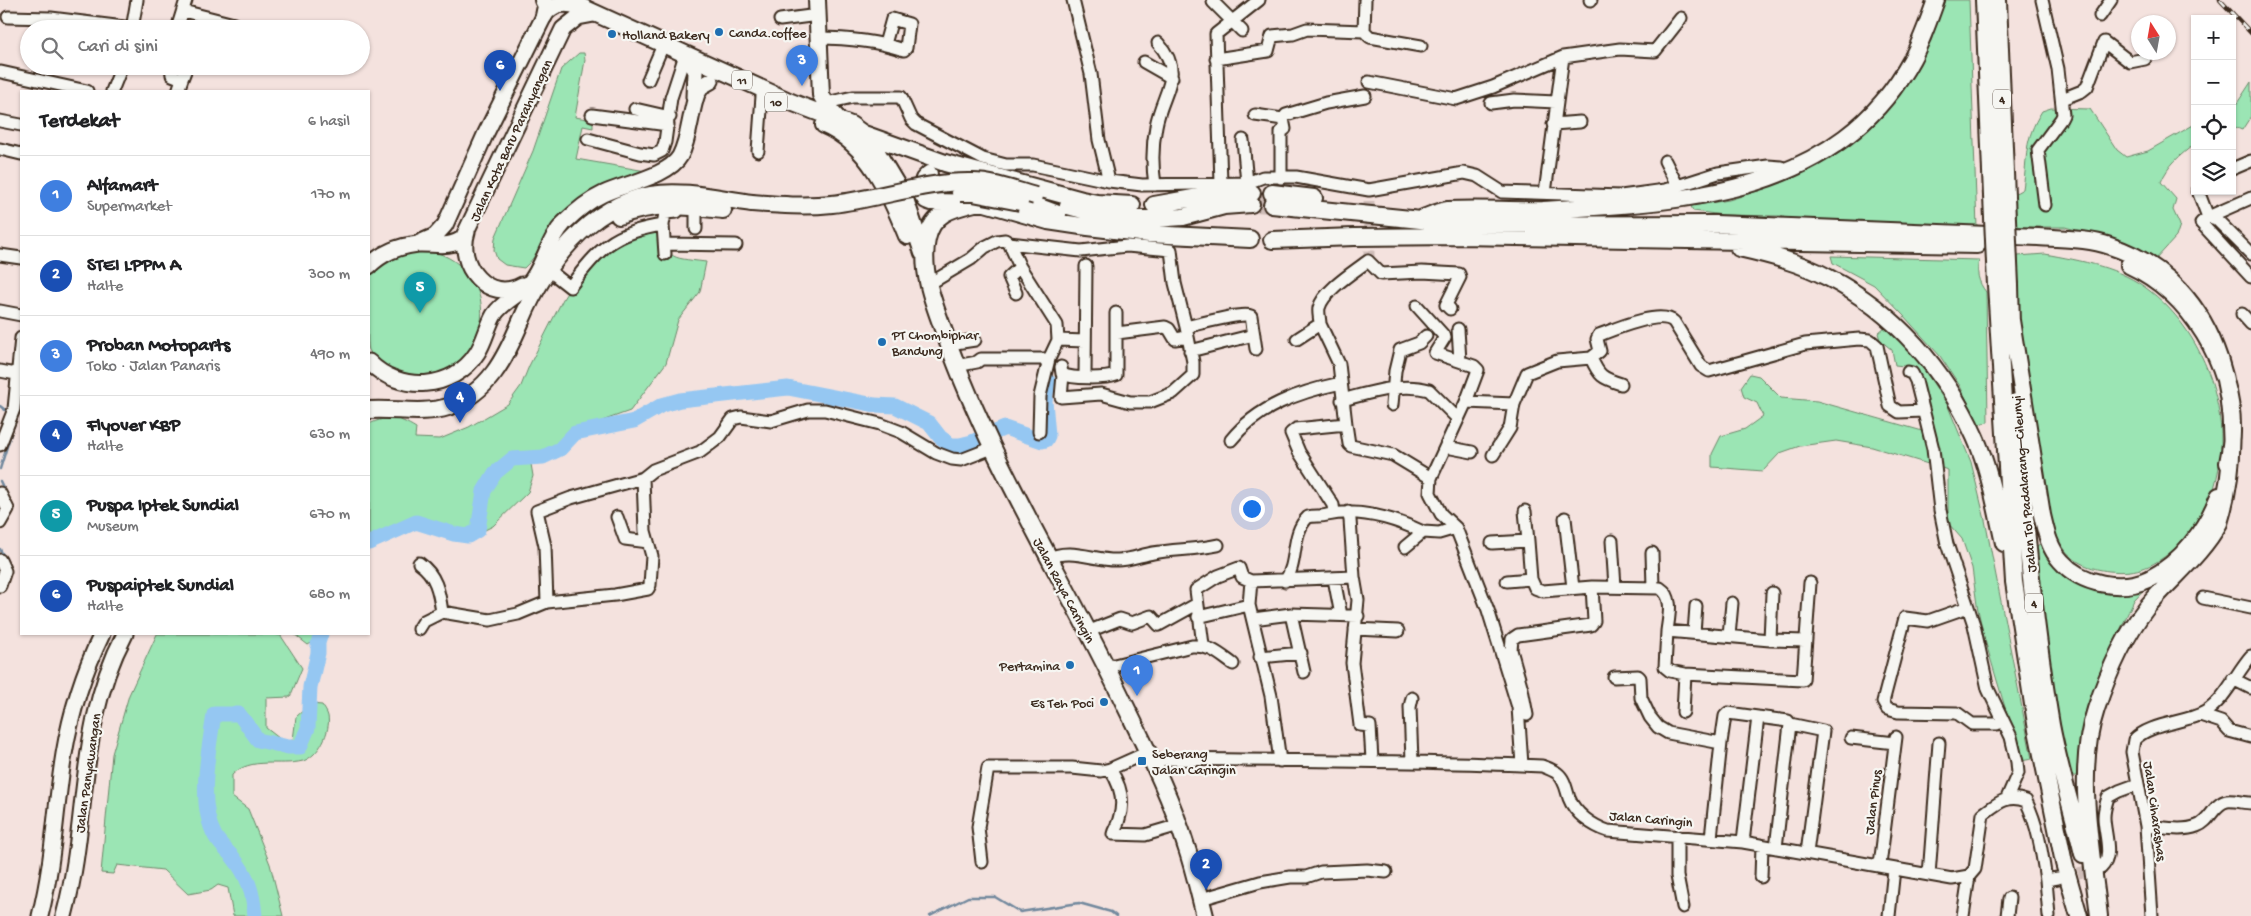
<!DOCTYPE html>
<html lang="id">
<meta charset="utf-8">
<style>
:root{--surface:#fff;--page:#f6f6f6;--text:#202124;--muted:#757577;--line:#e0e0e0;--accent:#ea580c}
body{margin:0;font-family:"Gochi Hand",sans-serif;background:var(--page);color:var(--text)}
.controls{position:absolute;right:15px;top:15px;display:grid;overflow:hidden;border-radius:0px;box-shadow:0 1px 4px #0004}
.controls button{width:45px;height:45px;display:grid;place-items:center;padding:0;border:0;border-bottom:1px solid var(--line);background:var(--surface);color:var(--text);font:25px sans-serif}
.compass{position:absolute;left:2131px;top:15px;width:45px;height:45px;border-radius:50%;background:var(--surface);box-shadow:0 1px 4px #0004;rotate:349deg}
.you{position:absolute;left:1251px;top:508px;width:18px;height:18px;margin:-12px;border:4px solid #fff;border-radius:50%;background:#1a73e8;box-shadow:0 0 0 8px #1a73e833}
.badge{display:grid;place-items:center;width:32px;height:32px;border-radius:50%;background:var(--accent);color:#fff;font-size:16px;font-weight:700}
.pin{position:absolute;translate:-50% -41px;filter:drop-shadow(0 1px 2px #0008)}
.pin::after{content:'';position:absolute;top:26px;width:18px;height:15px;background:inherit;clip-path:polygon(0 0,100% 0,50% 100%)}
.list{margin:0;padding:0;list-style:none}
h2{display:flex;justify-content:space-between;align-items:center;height:65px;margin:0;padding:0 20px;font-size:21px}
h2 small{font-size:16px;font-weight:400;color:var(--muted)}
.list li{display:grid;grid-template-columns:32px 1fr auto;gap:15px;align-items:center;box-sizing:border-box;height:80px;padding:0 20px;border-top:1px solid var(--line)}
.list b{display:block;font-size:19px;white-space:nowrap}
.list p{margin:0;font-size:16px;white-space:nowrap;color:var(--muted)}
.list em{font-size:16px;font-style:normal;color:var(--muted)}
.icon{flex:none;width:28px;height:28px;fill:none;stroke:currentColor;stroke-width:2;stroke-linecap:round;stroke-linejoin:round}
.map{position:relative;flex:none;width:2251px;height:916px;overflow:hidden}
.search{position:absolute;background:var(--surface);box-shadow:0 1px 4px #0004;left:20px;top:20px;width:350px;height:55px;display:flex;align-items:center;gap:12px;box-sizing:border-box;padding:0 18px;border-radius:28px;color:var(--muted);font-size:19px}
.panel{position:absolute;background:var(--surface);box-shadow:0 1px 4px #0004;left:20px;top:90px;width:350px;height:545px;border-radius:0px}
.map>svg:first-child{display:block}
</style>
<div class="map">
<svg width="2251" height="916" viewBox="0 0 2251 916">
<rect width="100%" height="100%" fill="#f4e2de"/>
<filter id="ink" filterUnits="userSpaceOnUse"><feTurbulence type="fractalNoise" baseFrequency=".02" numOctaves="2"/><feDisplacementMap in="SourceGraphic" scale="10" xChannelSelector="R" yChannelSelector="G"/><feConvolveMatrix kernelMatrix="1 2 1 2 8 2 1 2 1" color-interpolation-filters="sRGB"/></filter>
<g filter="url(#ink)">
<path fill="#9be5b4" stroke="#6b8869" d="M1944 0H1969L1977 228 1797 223 1781 216 1723 215 1693 211 1691 206 1729 200 1764 189 1816 164 1914 64 1931 41Z
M579 53H584L585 60 575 117 593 120V128L583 126 576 159 646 171C614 187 577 200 552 226 541 238 540 254 524 268L505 265 497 259 494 250 495 238 533 151 561 69Z
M2251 82V116L2242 130 2232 126V111Z
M2051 108 2090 109 2117 150 2126 157 2148 151 2195 124V144C2180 155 2168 165 2161 182L2176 199 2173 210 2180 225 2176 237 2155 260 2110 239 2065 227H2016L2014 194 2023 189C2028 156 2023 141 2042 111Z
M656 222C671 260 665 257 706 262L700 292 678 320 666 363 630 411 571 432 559 445 544 452 524 454 531 464 533 476 528 492 493 526 485 530 476 538 458 539 424 528H411L387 540 369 546V424C389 415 398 417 416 428L415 438 440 439 469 427 508 404 521 386 529 366 563 299 594 250 617 234Z
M413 251C420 251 429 250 435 252 515 278 484 392 403 373 392 371 374 361 369 350 366 342 369 289 369 277 380 262 394 256 413 251Z
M2045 254C2082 261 2120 267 2150 291 2225 349 2251 479 2177 547 2154 566 2139 574 2109 571 2091 569 2073 563 2063 547 2045 519 2043 482 2038 450 2031 404 2021 357 2019 310 2018 292 2018 274 2018 256Z
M1831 256 1979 260C1976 272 1978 282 1986 292L1988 422 1978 424 1960 386 1940 356 1903 315 1874 285 1833 263Z
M1886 326 1913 353 1947 404 1971 462 1985 520 2032 759 2021 761 1984 637 1977 605 1972 568 1962 539 1948 523V470L1872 447 1836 441 1800 446 1780 453 1763 471 1712 467V454L1721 436 1745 429 1763 416 1757 403 1744 397 1741 387 1750 374 1759 376 1781 398 1817 401 1933 434 1913 367 1895 365 1892 350 1880 340 1878 333Z
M2042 543 2068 573 2148 585 2134 600 2098 678 2080 776H2070L2057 708 2033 548Z
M157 634H274L281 636 302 668 290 697 266 698V728L284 742 293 740 296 717 310 704 322 705C324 708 327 712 328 716 331 731 319 756 303 761 279 767 251 756 232 775V797L248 809 270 864 283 916H233L228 888 218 885 211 890 188 894 163 870 117 865 113 874 101 873 112 754 129 695Z
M294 634H326L308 645Z"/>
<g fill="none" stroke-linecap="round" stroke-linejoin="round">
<path stroke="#71889d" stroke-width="2.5" d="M0 406 9 413
M0 469 15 421
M0 481 8 498
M0 549 7 563
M930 916 968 897H995L1020 912 1079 903 1111 912 1116 916"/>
<path stroke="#95c7f2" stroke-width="15" d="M369 543 416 522 454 534 468 536 478 530 484 491 495 473 512 459 543 457 560 449 575 433 634 421 662 405 680 400 788 388 875 405 895 406 929 423 940 437 951 445H960L972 442 1005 428 1042 441 1046 440 1048 436 1045 401 1048 381
M255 916C253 891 248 876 232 856 226 850 219 843 215 836 197 803 209 750 214 714H239L258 740 288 747H300L308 728 310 687 318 653V643L321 634"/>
<path stroke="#cfbdb8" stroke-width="11" stroke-dasharray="11 5.5" stroke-linecap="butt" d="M1369 201V262
M2062 877 2100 868"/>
<path stroke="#cfbdb8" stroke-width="16" stroke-dasharray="16 8" stroke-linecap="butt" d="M1251 204 1272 205"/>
<defs>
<path id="minor" d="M1073 0 1091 74 1099 140 1109 181
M1590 0H1591
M2042 0 2058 69 2063 115 2061 119 2038 150 2045 205
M1213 2 1242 31
M183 11 234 24
M2100 16 2111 0
M8 17 51 18 132 28
M780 20 818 15
M132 29 137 0
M177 29 186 0
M1364 31 1365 0
M818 38C847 38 876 41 904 50L906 48 909 24 892 19 885 44
M1216 59 1268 51 1272 36 1293 34 1307 29 1364 31 1370 37 1421 46
M1144 62 1172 78
M171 66 172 75 182 79 187 66
M1 72 87 91
M648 80 663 45
M1369 82 1456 99 1493 87 1563 57 1620 49 1655 51 1681 18
M112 91 122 66
M178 91 182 79
M2062 99 2082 91 2087 87 2104 42 2130 62 2145 59
M826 103 853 97H901L911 119 916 124 983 159 1006 165H1033L1109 181 1142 185 1247 183 1263 177H1296L1369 190 1464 173 1477 176 1502 192 1621 196 1665 190 1718 173 1768 166 1781 167
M1491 103 1514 100 1556 102
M635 109 670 117
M592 115 668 125
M1255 115 1283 119
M0 121 21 125
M1553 124 1580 122
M588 139 640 153 654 155 662 151 665 142 671 98 685 55
M1243 140 1247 183
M0 149 21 154
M758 151 762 96
M1665 161 1678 187
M2232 169 2251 161
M1281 178V132L1285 129 1283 119 1286 115 1326 103 1365 96
M1221 183 1216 34 1259 0
M1155 185C1152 165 1152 146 1156 126 1162 92 1186 74 1158 43
M2198 191 2208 217
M1545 193 1563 57
M2251 198 2208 217 2201 223 2251 277
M696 214V229
M2208 217 2216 219 2251 254
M1009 243 1081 251 1127 246 1171 250 1175 283 1186 327C1198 324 1242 312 1251 316L1256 349
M665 244 736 245
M665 254 663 225 665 213 677 212
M0 255 21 258
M556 276 570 287C598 249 614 232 663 225
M929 284 971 259 985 247 997 241 1005 240 1009 243 1020 267 1057 325 1058 340 1049 359 1040 396 1039 432
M1016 293 1009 277 1020 267
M1417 306 1445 337 1435 353 1474 366 1478 370 1466 402 1431 478 1430 493 1441 514 1456 528 1488 610 1518 707 1522 765
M0 311 21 315
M2242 314 2251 324
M1320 324 1339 364 1346 424 1296 429 1291 433 1299 452 1333 505 1334 513
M1458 329 1460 361
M1117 333 1165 327 1169 329 1175 339 1188 337
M1297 339 1320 324C1320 319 1318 313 1319 308 1323 291 1355 271 1368 261L1381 274 1422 272 1459 274 1460 277 1446 305 1450 309
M1058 340 1085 341
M949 344 975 340
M1190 351 1254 335
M1591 358C1599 376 1602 378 1621 384
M956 366 977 362 981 359H1049
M1061 367 1062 374C1073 379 1104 379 1116 375V313
M0 371 16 374
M1908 372 1912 373 1916 381 1933 449 1940 510 1947 544 1974 625 1988 689 2011 737 2017 762 2018 773 2007 798
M1063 375 1061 397 1101 394 1130 402H1150L1173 393 1193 375V362L1186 327
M1085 376 1086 266
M1342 400C1369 393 1401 382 1429 390L1458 419
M1466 402 1514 404 1510 428 1493 455
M1514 404 1527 373 1557 361 1591 358 1600 351 1597 339 1599 335C1615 329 1661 309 1674 322L1701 366 1709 371 1805 344 1859 339 1870 340 1877 346 1890 406 1899 412 1923 411
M1392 405 1395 371 1400 350 1419 343 1426 336
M1346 424 1349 444 1351 446 1393 455 1431 478
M1231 440C1258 406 1299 392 1341 383
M0 445 14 409 21 338
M1446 447 1472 452
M0 493 8 509 0 523
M1525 511 1528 541
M1348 512 1350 520 1354 577 1358 600 1352 663 1360 725 1370 726 1372 760
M617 517 625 539 648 542
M1565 518 1573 588
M1612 541 1615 587
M1492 543 1528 541 1531 579 1535 588 1543 591 1592 587
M1405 547 1423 532 1439 533 1456 528
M1652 553 1653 587
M1048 559C1068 547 1094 560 1115 560 1128 561 1141 555 1153 553 1175 549 1196 550 1218 545
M0 560 5 571 0 586
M419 563C436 575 439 591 442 612
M1334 579 1341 615
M1251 581 1249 605 1271 696 1280 761
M1285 581C1299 562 1290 534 1308 517 1314 515 1321 517 1327 515 1360 508 1393 518 1423 532
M1507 581 1531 579
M2203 598 2251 608
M547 602 545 546 537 511 571 498 643 478 653 470 700 452 720 437 733 419 741 417 771 421 808 410H825L880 424 901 432 936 453 952 459 961 460 992 448
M1968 607 1928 621 1905 618 1883 702 1887 709 1898 712 1957 713 1972 724H1997L2003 720
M1291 614 1304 672
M1198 617 1249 605
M1253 619 1291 614 1358 616
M419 629 424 621 442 612 490 620 518 614 547 602 615 595 648 589 650 585 652 556 645 531 643 478
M1355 629 1398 631
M1667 631 1665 667 1670 671 1685 674 1803 680 1810 583
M1087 632 1120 619 1132 623 1151 616 1159 625 1197 604
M1694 633 1696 606
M1729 636 1732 603
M1770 640 1772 593
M1203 645 1196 590 1218 576 1239 568 1242 577 1251 581 1354 577
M1260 657 1301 653
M1106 667 1192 646C1210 645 1219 654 1233 664
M1614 677 1638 676 1640 678 1641 698 1650 717 1658 727 1668 733 1721 743 1711 838
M2233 679 2251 688
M1683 712 1685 674
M1527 715 1522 689 1511 650 1512 639 1518 635 1591 625 1594 621 1592 587 1660 588C1674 597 1669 615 1667 631L1770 640 1805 641
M2200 715 2221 722 2229 731 2251 737
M1851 738 1895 743
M1721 743 1725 716 1728 713 1788 721 1790 724 1823 731 1807 853
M1412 761 1410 707 1412 698
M1153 764 1165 759C1291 761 1417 760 1542 766 1547 768 1553 770 1557 773 1565 779 1566 789 1569 798 1575 814 1593 826 1608 831L1743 842 1952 879 1969 876 1975 869 1983 814C1998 803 2007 794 2026 801 2038 825 2042 853 2046 880L2058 878
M1110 769C1120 784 1125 802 1119 819 1118 825 1114 829 1113 834L1145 835 1179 825
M2146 826C2162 827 2182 832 2197 826 2210 822 2214 803 2227 801 2234 800 2244 803 2251 803
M1677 836V876L1683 907
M1743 842 1758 717
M1776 848 1790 724
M982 862 978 827 988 768H1072L1101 771 1110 769 1148 752
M1880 865 1896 737
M2101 868C2114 856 2104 833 2104 817 2104 810 2106 804 2108 797L2119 791 2138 784
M1929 875 1939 743
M1761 877 1762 846
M2046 880 2049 916
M1201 899 1260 882 1290 877H1306L1321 872 1367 870 1386 872
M1889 916 1894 869
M1963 916 1969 876
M2007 916 2009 898
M2152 916 2146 826 2132 752 2134 740C2149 723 2186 723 2205 712 2225 700 2236 673 2251 656"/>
<path id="major" d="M685 55 695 71 694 97
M467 232C456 265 488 304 522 285
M419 243 435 236 445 225 485 135 544 16C553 3 565 2 579 7
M369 266C382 253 399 246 418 244 433 243 450 249 463 238L563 29 578 17 594 14
M369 362C399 393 453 391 477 353 485 341 487 327 494 315 502 302 518 296 528 285 544 267 547 241 564 223 576 211 588 201 603 194 624 184 669 176 680 156 690 137 690 113 697 94L702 86 711 81
M40 916C54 861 55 809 64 754 71 712 84 671 102 634
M64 916C90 819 76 726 125 634"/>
<path id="highway" d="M543 0 546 6 544 16
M566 0 791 102 851 125 862 133 878 154 905 199 923 253
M817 0 821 95 830 110 838 119
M1984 0 1992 196
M1998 0 2006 197
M824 125C869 144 890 194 907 236
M864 134 945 163 1082 200 1097 203 1132 205
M929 174 924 179 920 191 926 200 931 202 985 203 1048 221 1088 227 1149 234 1250 239
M1272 193 1314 198
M979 202C955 208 933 211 927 239 920 272 935 307 946 337 992 466 1066 581 1125 705 1147 750 1171 797 1186 846 1194 869 1199 893 1205 916
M1034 205 1058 214
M1154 205 1216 194 1252 193
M1272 205 1470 225 1715 224 2038 237C2062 239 2087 238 2110 246 2224 283 2251 418 2219 523 2201 556 2170 579 2147 607 2123 638 2108 673 2096 709 2075 771 2092 852 2099 916
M1068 206 1117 219H1155L1183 217 1224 206 1251 204
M619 216C656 202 685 206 723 210
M1423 218C1431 215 1440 211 1448 210 1480 208 1511 211 1543 210 1681 202 1837 197 1912 59 1922 40 1929 20 1936 0
M1272 240 1354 237 1459 236 1977 245
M1739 248C1770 255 1801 263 1829 278 1895 312 1945 370 1975 437 1990 470 1996 508 2004 543
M2129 265C2190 293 2234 365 2232 432 2232 443 2230 453 2228 463
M1996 285 2014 582 2037 730 2064 863 2079 916
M2010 285 2011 325
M2010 314 2042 515C2046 532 2049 548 2061 561 2081 584 2121 592 2149 579 2182 563 2206 529 2219 496
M2016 402C2023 510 2033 618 2051 725 2059 768 2073 811 2083 854
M369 410C395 408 422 415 448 407 489 392 505 359 521 321 544 266 588 206 651 195 683 189 720 199 752 203"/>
</defs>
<use href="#minor" stroke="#3b2a1e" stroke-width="15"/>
<use href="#major" stroke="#3b2a1e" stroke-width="19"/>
<use href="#highway" stroke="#3b2a1e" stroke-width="20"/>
<use href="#minor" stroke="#f6f6f2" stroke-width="11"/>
<use href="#major" stroke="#f6f6f2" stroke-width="15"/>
<use href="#highway" stroke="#f6f6f2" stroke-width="16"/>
<defs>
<path id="rail" d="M2220 0 2251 33"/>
</defs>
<use href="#rail" stroke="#3b2a1e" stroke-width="4.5"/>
<use href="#rail" stroke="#f6f6f2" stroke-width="2.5" stroke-dasharray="8" stroke-linecap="butt"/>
<defs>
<path id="highway-bridge" d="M960 193H973L1020 202
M1992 196 1996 285
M2006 197 2010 285
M752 203C779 205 806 207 832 204 879 199 925 181 972 182 993 182 1014 190 1035 196"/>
</defs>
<use href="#highway-bridge" stroke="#3b2a1e" stroke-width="20" stroke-linecap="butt"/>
<use href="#highway-bridge" stroke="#f6f6f2" stroke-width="16"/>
</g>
</g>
<g fill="#1f6fb2" stroke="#f6f6f2" stroke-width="2">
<circle cx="719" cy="32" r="5"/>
<circle cx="612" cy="34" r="5"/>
<circle cx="882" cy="342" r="5"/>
<circle cx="1070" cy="665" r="5"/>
<circle cx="1104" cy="702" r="5"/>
<rect x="1137" y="756" width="10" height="10" rx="2.5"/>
</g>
<g text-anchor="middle" stroke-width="4.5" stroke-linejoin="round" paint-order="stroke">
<g fill="#f6f6f2" stroke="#73675e" stroke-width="1">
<rect x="732" y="70.5" width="20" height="19" rx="4"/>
<rect x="1993" y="89.5" width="18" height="19" rx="4"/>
<rect x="765" y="92.5" width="22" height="19" rx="4"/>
<rect x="2025" y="593.5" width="18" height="19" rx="4"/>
</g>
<g font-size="12" font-weight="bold" fill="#3b2a1e">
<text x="742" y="84">11</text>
<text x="2002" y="103">4</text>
<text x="776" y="106">10</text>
<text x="2034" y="607">4</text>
</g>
<g font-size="14" fill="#3b2a1e" stroke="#f6f6f2" text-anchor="start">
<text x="729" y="37">Canda.coffee</text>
<text x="622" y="39">Holland Bakery</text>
<text x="892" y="339">PT Chombiphar<tspan x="892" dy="16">Bandung</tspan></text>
<text x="1060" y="670" text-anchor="end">Pertamina</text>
<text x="1094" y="707" text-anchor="end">Es Teh Poci</text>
<text x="1152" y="758">Seberang<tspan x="1152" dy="16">Jalan Caringin</tspan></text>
</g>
<g font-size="14" fill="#3b2a1e" stroke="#f6f6f2">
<text transform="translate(510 140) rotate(-65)" y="5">Jalan Kota Baru Parahyangan</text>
<text transform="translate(2023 484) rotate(-95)" y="5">Jalan Tol Padalarang–Cileunyi</text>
<text transform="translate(1065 590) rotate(62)" y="5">Jalan Raya Caringin</text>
<text transform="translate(87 773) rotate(-82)" y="5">Jalan Panyawangan</text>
<text transform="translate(1872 802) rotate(-83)" y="5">Jalan Pinus</text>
<text transform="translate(2156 811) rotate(82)" y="5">Jalan Ciharashas</text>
<text transform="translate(1651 818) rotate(5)" y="5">Jalan Caringin</text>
</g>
</g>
</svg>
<div class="controls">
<button>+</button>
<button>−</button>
<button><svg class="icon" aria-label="locate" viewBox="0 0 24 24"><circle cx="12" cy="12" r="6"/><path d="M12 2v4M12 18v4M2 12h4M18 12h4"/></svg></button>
<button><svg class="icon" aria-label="layers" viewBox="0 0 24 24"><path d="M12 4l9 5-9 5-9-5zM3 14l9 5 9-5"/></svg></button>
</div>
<svg class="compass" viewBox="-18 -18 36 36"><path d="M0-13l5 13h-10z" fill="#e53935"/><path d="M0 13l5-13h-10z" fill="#757577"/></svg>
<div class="you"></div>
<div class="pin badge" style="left:1137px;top:696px;background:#3f7fe0">1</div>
<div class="pin badge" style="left:1206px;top:890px;background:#1a4fb4">2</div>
<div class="pin badge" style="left:802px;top:86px;background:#3f7fe0">3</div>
<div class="pin badge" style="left:460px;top:423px;background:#1a4fb4">4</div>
<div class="pin badge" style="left:420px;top:313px;background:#0f9aa8">5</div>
<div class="pin badge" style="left:500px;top:91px;background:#1a4fb4">6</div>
<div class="search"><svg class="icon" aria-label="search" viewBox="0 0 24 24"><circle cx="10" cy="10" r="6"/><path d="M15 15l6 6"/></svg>Cari di sini</div>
<section class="panel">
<h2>Terdekat<small>6 hasil</small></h2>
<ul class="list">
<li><span class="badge" style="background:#3f7fe0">1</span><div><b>Alfamart</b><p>Supermarket</p></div><em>170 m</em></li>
<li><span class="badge" style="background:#1a4fb4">2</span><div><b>STEI LPPM A</b><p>Halte</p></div><em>300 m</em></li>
<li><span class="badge" style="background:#3f7fe0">3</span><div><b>Proban Motoparts</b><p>Toko · Jalan Panaris</p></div><em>490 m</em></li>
<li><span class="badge" style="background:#1a4fb4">4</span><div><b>Flyover KBP</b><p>Halte</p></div><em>630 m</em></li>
<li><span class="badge" style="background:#0f9aa8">5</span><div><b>Puspa Iptek Sundial</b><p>Museum</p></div><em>670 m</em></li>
<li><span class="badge" style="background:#1a4fb4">6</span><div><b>Puspaiptek Sundial</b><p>Halte</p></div><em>680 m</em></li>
</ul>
</section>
</div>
